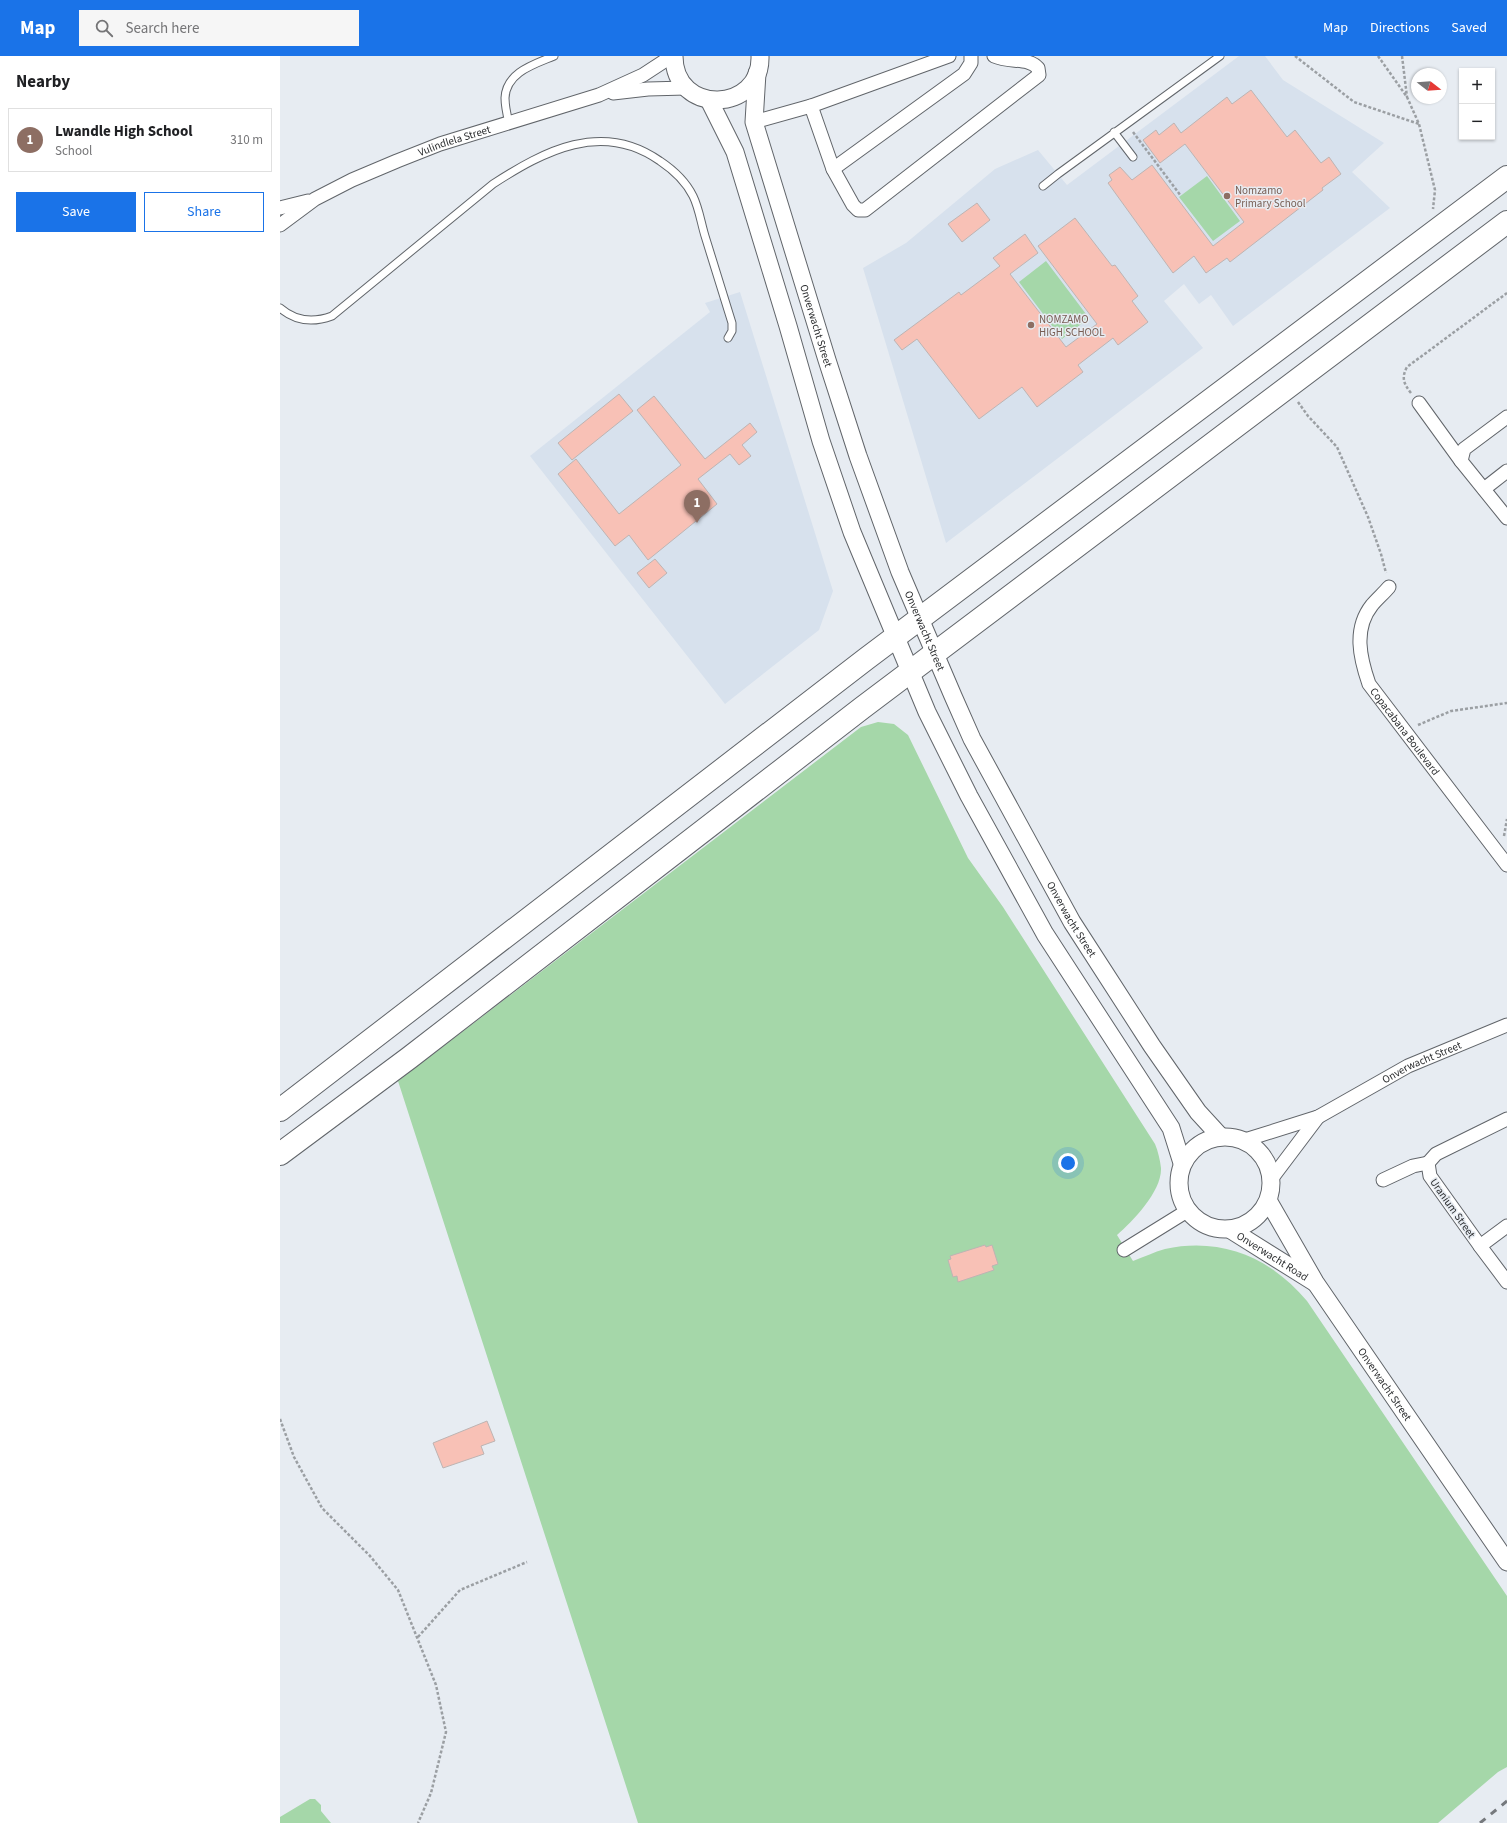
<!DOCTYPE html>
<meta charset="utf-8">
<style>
:root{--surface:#fff;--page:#f6f6f6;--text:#202124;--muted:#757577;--line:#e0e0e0;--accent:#1a73e8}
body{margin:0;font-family:"Source Sans 3",sans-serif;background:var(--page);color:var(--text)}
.controls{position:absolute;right:12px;top:12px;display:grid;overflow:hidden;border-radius:0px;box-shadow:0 1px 3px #0004}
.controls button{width:36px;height:36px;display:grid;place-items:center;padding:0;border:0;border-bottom:1px solid var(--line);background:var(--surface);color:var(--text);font:20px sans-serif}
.compass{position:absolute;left:1131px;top:12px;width:36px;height:36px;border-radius:50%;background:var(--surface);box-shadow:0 1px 3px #0004;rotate:107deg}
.you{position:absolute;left:788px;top:1107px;width:14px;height:14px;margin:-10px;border:3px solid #fff;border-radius:50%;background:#1a73e8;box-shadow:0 0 0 6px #1a73e833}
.badge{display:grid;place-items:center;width:26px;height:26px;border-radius:50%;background:var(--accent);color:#fff;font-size:13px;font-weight:700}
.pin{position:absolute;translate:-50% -33px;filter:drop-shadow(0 1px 2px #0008)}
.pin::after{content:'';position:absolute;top:21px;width:14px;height:12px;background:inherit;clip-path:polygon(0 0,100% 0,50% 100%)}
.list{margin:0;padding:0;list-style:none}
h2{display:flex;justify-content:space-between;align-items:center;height:52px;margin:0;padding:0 16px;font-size:17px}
h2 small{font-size:13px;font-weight:400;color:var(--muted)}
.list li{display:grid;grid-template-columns:26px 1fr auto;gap:12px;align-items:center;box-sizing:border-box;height:64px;margin:0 8px 8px;padding:0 8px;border:1px solid var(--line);border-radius:0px}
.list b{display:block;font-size:15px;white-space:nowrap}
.list p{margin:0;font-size:13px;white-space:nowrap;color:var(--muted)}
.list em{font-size:13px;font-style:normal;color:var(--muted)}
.actions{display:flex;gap:8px;padding:12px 16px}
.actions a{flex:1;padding:9px 0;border:1px solid var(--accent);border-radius:0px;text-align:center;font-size:14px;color:var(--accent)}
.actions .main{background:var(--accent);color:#fff}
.icon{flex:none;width:22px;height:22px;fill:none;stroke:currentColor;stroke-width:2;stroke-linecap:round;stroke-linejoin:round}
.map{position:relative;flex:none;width:1227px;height:1767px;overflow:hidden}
header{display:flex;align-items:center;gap:24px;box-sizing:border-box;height:56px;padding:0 20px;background:var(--accent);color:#fff}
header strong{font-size:19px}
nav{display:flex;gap:22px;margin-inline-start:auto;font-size:14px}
.search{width:280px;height:36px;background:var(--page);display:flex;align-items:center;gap:10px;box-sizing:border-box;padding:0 14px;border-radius:0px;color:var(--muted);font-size:15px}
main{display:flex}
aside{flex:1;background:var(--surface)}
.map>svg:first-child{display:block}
</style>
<header>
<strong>Map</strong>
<div class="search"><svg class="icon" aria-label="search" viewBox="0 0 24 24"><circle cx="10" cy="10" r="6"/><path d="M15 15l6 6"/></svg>Search here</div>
<nav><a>Map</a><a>Directions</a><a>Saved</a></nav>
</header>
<main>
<aside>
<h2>Nearby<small></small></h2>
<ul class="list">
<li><span class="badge" style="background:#8d6e63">1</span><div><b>Lwandle High School</b><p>School</p></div><em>310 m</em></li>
</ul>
<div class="actions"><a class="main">Save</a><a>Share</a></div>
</aside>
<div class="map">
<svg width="1227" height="1767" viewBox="0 0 1227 1767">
<rect width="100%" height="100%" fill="#e7ecf2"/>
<path fill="#d7e1ed" d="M959 0H985L1003 24 1104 87 1072 116 1110 152 953 270 931 239 919 248 904 228 884 245 923 292 666 487 583 212 626 187 715 113 758 94 787 129Z
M460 236 553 535 539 574 445 648 250 400 430 256 425 247Z"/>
<path fill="#a5d7a9" d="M927 120 960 165 933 185 899 141Z
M766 205 809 262 782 283 739 226Z
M598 666 614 668 628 679 688 802 723 851 875 1088C878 1095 880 1104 881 1112 882 1135 853 1165 837 1179L853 1205C864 1201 874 1196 885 1193 941 1181 990 1201 1027 1245L1227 1540V1711L1218 1716 1158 1767H358L118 1025 581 671Z
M30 1743H35L41 1749V1755L51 1767H0V1761Z"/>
<path fill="#f8c1b6" stroke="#bdb4b3" d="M971 34 1007 81 1015 74 1041 107 1049 101 1061 118 1042 132 1043 134 950 206 947 202 926 217 914 200 893 217 828 127 832 124 829 119 840 111 852 124 872 109 933 190 964 166 905 88 880 107 863 84 876 74 879 79 894 67 901 77 947 41 952 48Z
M697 147 710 164 682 186 668 168Z
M795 162 832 210 835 209 858 240 852 245 868 266 838 289 833 282 798 309 803 316 757 351 742 331 699 363 637 283 622 294 614 284 679 236 681 239 720 210 713 202 745 178 758 197 730 218 786 291 817 268 758 190Z
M339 338 353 355 292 404 278 387Z
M374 340 425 403 470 367 477 376 462 389 471 400 459 409 450 398 418 423 437 448 368 504 349 479 335 490 278 418 296 403 339 458 401 409 357 354Z
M375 503 387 517 369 532 357 517Z
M705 1189 706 1191 712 1189 718 1208 712 1210 714 1214 678 1226 677 1220 673 1221 668 1204 671 1203 670 1200Z
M207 1365 215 1385 201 1390 204 1398 163 1412 153 1387Z"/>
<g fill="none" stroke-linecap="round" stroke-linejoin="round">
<defs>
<path id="service" d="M229 67C227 59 225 50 225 42 226 16 255 8 274 0
M834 76 853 101
M763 130 778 118 940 0
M0 252C16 266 33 267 52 260L213 128C264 95 322 64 380 105 392 113 406 126 413 140 419 152 421 167 425 180 434 209 443 238 452 267V275L448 282"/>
<g id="minor">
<path d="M333 37 368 33 406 32"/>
<path d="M531 50 553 113 573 149 578 154H585L759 19 758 12C748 1 730 7 714 0"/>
<path d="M474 66 531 50 669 0"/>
<path d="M553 113 684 18 691 7V0"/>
<path d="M0 152 28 145"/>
<path id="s1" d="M0 169 35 143 72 124 117 105 160 88 319 39 363 19 392 0"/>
<path d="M1139 347 1181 405"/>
<path d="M1227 361 1184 393 1181 405 1227 462"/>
<path d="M1204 433 1227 415"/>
<path id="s2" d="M1109 531C1104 537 1097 543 1092 549 1073 573 1080 602 1089 628L1227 809"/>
<path id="s3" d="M965 1084 1038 1061 1128 1010 1227 969"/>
<path d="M992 1122 1038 1061"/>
<path d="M1103 1124 1133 1110 1148 1107"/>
<path d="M1227 1170 1200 1190 1227 1226"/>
<path d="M1200 1190 1150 1120 1148 1107 1156 1098 1227 1063"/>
<path d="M844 1194 907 1155"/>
</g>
<g id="tertiary">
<path d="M394 0C394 60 482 57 480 0"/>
<path id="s4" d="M477 17 474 66 547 304 578 400 620 516 673 640 692 683 792 866 872 990 918 1056 940 1080"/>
<path d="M429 44 455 96 508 270 541 385 572 476 647 656 689 740 765 878 891 1072 902 1107"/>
<circle cx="945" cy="1127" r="46"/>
<path id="s5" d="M989 1146 1035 1226 1227 1506"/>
<path id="s6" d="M951 1174 1034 1226"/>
</g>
<path id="trunk" d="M0 1054 586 603 1227 121
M0 1098 129 1002 582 652 1227 166"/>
</defs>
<use href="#service" stroke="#61656a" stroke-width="9"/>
<use href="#minor" stroke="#61656a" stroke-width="15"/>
<use href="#tertiary" stroke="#61656a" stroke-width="19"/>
<use href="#trunk" stroke="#61656a" stroke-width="24"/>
<path stroke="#9b9fa3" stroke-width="2.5" stroke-dasharray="3 2" stroke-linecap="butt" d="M1015 0 1074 46 1139 68
M1098 0 1127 41 1139 68 1155 134 1153 153
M1122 0 1127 41
M853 76 901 140
M1131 337C1124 328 1121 322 1127 311L1227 237
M1018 346 1028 360 1057 391 1088 461 1101 498 1106 517
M1138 669 1171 655 1227 647
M1224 780 1227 763
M0 1363 14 1401 42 1452 90 1500 118 1534 156 1629 166 1676 151 1737 138 1767
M138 1581 180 1534 247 1506"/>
<use href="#service" stroke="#fff" stroke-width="7"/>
<use href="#minor" stroke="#fff" stroke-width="13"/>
<use href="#tertiary" stroke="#fff" stroke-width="17"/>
<use href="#trunk" stroke="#fff" stroke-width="22"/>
<path stroke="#76797d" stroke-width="3" stroke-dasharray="7 7" stroke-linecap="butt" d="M1200 1767 1227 1745"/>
</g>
<g fill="#8d6e63" stroke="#e7ecf2" stroke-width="1.5">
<circle cx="947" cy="140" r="4"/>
<circle cx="751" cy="269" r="4"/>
</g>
<g text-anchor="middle" stroke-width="3" stroke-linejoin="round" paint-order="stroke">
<g font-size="11" fill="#2b2d2f" stroke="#e7ecf2">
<text dy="4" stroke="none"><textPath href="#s1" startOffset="195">Vulindlela Street</textPath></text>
<text dy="4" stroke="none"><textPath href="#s4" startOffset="262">Onverwacht Street</textPath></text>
<text dy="4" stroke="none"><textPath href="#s4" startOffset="586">Onverwacht Street</textPath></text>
<text dy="4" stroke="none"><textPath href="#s2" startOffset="167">Copacabana Boulevard</textPath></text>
<text dy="4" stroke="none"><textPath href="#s4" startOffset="910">Onverwacht Street</textPath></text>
<text dy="4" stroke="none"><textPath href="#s3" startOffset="194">Onverwacht Street</textPath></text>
<text transform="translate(1173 1152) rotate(55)" y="4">Uranium Street</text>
<text dy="4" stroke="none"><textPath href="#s6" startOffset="49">Onverwacht Road</textPath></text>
<text dy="4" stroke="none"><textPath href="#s5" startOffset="216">Onverwacht Street</textPath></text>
</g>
<g font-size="11" fill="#785e54" stroke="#e7ecf2" text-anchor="start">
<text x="955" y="138">Nomzamo<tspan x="955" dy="13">Primary School</tspan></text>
<text x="759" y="267">NOMZAMO<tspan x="759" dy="13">HIGH SCHOOL</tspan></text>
</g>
</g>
</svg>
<div class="controls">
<button>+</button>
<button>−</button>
</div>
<svg class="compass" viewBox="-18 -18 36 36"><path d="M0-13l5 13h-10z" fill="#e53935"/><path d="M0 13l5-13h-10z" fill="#757577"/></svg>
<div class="you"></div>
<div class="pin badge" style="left:417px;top:467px;background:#8d6e63">1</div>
</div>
</main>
